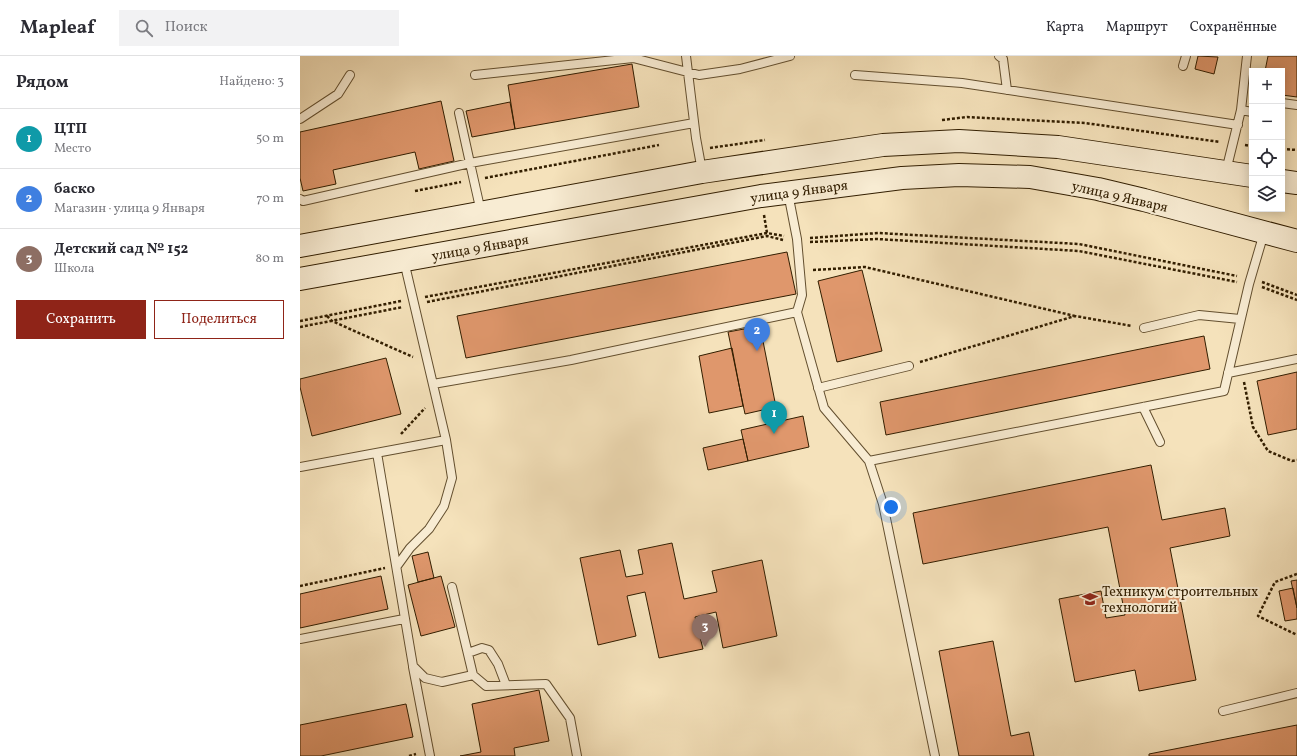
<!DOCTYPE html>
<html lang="ru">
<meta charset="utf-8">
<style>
:root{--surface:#fff;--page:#f2f2f3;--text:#2b2b33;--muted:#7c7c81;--line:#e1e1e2;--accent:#8f2418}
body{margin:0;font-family:Vollkorn,serif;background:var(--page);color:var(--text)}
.controls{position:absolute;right:12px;top:12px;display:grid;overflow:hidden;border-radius:0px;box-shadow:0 2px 10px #0003}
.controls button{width:36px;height:36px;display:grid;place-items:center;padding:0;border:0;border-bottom:1px solid var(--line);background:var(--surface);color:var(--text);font:20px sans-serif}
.you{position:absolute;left:591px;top:451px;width:14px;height:14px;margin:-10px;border:3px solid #fff;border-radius:50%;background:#1a73e8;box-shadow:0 0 0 6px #1a73e833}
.badge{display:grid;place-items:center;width:26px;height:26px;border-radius:50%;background:var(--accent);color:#fff;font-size:13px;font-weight:700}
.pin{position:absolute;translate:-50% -33px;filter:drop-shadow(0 1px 2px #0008)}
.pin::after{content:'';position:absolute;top:21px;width:14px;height:12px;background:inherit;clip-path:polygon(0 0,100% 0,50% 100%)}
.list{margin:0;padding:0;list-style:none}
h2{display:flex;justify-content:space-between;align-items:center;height:52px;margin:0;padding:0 16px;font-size:17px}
h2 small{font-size:13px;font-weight:400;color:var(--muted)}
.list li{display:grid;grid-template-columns:26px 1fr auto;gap:12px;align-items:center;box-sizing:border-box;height:60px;padding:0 16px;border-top:1px solid var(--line)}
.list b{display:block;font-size:15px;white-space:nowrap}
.list p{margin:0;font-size:13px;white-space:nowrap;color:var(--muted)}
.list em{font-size:13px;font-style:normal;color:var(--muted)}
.actions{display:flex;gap:8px;padding:12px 16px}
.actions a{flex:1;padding:9px 0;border:1px solid var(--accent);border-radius:0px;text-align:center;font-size:14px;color:var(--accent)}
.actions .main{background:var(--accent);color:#fff}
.icon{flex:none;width:22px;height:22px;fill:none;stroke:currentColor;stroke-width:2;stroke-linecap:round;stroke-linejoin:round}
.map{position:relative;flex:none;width:997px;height:700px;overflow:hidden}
header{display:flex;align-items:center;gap:24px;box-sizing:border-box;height:56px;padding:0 20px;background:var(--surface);border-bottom:1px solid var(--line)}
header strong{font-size:19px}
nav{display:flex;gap:22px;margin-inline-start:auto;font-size:14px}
.search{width:280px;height:36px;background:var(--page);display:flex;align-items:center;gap:10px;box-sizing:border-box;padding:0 14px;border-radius:0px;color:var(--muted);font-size:15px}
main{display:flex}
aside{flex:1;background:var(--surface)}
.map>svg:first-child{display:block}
</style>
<header>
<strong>Mapleaf</strong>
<div class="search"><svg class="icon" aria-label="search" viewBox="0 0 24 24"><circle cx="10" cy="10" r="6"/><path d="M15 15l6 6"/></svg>Поиск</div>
<nav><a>Карта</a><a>Маршрут</a><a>Сохранённые</a></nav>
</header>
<main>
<aside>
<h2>Рядом<small>Найдено: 3</small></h2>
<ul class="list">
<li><span class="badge" style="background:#0f9aa8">1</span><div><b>ЦТП</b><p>Место</p></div><em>50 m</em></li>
<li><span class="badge" style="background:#3f7fe0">2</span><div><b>баско</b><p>Магазин · улица 9 Января</p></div><em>70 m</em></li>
<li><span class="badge" style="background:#8d6e63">3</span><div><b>Детский сад № 152</b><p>Школа</p></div><em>80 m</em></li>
</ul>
<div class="actions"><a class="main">Сохранить</a><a>Поделиться</a></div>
</aside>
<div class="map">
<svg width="997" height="700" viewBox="0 0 997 700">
<rect width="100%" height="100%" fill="#f5e2bb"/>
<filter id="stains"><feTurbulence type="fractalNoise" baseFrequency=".005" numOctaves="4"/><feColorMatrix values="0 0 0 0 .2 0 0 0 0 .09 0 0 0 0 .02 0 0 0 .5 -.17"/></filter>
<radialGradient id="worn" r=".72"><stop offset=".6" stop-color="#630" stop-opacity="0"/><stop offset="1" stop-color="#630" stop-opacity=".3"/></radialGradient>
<path fill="#df976c" stroke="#321e00" d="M898 0 918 1 914 18 895 13Z
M968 0H997V41L982 39V15H965Z
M332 8 339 51 215 73 208 29Z
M141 45 154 105 119 113 115 96 33 114 36 128 3 135 0 122V76Z
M210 46 215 73 172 81 166 55Z
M487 196 496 238 166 302 157 260Z
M562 214 582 295 537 306 518 225Z
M460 270 476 351 445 358 428 276Z
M904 280 910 313 586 379 580 346Z
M432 292 443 350 409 357 399 300Z
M86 302 101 358 12 380 0 331V323Z
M997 316V373L968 379 957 325Z
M503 360 509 391 448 405 441 374Z
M443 383 448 405 408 414 403 392Z
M851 409 862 464 925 452 930 480 870 492 896 624 839 635 835 614 775 626 759 543 801 535 806 562 825 559 808 471 623 508 613 457Z
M372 487 384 543 417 536 412 515 462 504 477 580 423 592 416 556 395 561 403 593 359 602 345 536 327 540 336 580 298 589 280 502 320 494 326 521 343 518 338 494Z
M128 496 134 522 118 526 112 500Z
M81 520 88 553 0 572V538Z
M141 520 155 571 121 580 108 529Z
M997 524V552L991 525Z
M993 532 997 552V563L985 565 979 535Z
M693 585 711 680 729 676 734 700H659L639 595Z
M239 634 249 685 214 692 215 700H160L181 696 172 648Z
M106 648 113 681 21 700H0V669Z
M997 669V700H849V698Z"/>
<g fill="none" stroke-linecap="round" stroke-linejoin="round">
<defs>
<path id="service" d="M386 0 396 82 402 115
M699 0 703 3 707 34
M883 10 886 0
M175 19 333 2 399 19 440 13 490 0
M555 19 662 27 938 69
M982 47 997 49
M941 54 947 0
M159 57 170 107 394 67
M0 63 38 38 50 19
M926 115 941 54 952 56
M488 137 497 183 502 239 497 256 524 352 569 405 924 335 949 228 964 177
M0 143 3 145 170 107 181 156
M844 272 899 259 940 263
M928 317 997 303
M133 328 271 304 497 256
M518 332 609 310
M843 351 860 386
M77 397 113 610 125 622 142 626 173 619 186 630 246 628 270 662 277 700
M569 405 583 448 635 700
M0 411 146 384 104 205
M97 510 110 492 129 473 144 450 152 422 146 384
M152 531 173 619
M0 583 104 563
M168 597 182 592 189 594 198 608 206 629
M113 611 130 700
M923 655 997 637"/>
<path id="secondary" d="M982 125 997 127
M0 190 402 116 583 89 659 85 758 91 952 120
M0 223 461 140 602 122 659 119 730 121 798 133 844 144 997 185"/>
</defs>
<use href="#service" stroke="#634f2f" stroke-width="10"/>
<use href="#secondary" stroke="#321e00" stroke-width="24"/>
<path stroke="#321e00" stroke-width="2.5" stroke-dasharray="3 2" stroke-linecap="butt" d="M642 64 667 61 785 67 920 86
M945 89 952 90
M410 92 465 84
M982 93 997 94
M185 122 359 89
M115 135 161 126
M464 159 467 177
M510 182 578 177 779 188 937 220
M510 186 577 183 779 195 937 226
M513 214 565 211 775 260
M962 226 997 239
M962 231 997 244
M125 241 467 177 484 180
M127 246 467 180 483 184
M27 260 32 265 113 301
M0 265 101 245
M0 271 103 251
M620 306 775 260 832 270
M944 326 953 371 968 395 992 405 997 404
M101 378 125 352
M997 518 975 526 958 560 997 579
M0 530 85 512
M109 700 116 698"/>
<use href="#service" stroke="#f8ecd3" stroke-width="8"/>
<use href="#secondary" stroke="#f8ecd3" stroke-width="22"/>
</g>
<defs>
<symbol id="university-bare" viewBox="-9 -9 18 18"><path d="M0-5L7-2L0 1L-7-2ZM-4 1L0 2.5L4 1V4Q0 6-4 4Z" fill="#8f2418" stroke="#f8ecd3" stroke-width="2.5" paint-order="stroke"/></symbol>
</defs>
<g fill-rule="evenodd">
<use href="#university-bare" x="779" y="532" width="22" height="22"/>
</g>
<g text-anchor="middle" stroke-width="4" stroke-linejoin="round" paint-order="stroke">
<g font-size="14" fill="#321e00" stroke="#f8ecd3">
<text transform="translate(499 135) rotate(-8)" y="5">улица 9 Января</text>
<text transform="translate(820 140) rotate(13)" y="5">улица 9 Января</text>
<text transform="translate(180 191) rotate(-10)" y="5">улица 9 Января</text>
</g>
<g font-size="14" fill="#321e00" stroke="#f8ecd3" text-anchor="start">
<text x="802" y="540">Техникум строительных<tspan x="802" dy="16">технологий</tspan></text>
</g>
</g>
<rect width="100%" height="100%" filter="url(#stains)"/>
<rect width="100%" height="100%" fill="url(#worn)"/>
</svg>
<div class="controls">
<button>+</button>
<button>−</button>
<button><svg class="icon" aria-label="locate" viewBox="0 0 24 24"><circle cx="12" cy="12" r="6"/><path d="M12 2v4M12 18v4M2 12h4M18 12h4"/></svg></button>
<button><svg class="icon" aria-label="layers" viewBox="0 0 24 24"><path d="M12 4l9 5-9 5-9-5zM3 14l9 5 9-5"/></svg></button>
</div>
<div class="you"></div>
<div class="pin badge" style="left:474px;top:378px;background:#0f9aa8">1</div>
<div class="pin badge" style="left:457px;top:295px;background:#3f7fe0">2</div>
<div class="pin badge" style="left:405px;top:591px;background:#8d6e63">3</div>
</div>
</main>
